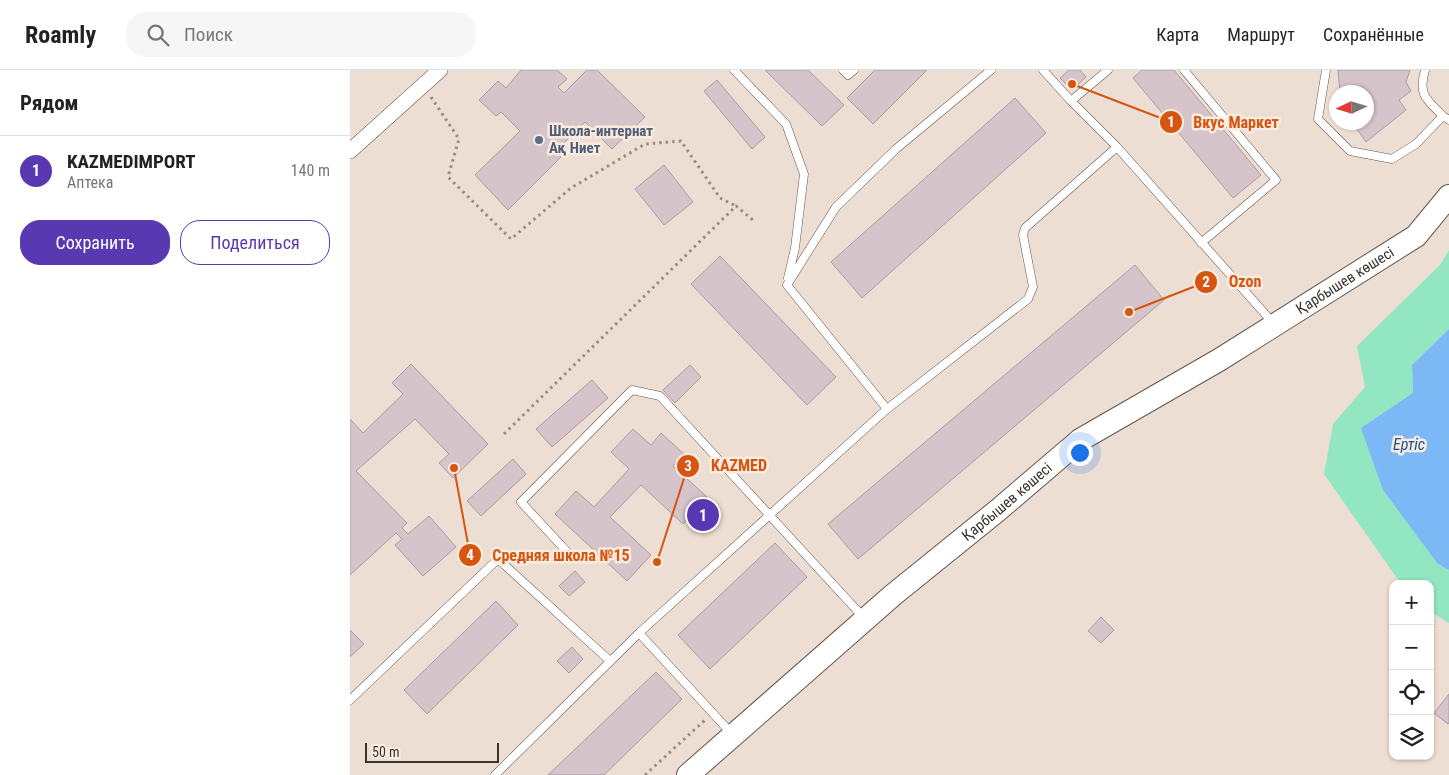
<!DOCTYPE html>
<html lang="ru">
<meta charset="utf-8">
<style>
:root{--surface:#fff;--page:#f6f6f6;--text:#222;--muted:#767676;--line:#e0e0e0;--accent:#5839b1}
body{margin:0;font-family:"Roboto Condensed",sans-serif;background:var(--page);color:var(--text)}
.controls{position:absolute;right:15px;bottom:15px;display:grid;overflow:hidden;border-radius:10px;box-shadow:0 1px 4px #0004}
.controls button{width:45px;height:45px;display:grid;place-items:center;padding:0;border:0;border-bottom:1px solid var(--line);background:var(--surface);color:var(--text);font:25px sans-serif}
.compass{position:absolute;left:979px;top:15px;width:45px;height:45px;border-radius:50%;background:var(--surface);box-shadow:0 1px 4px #0004;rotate:266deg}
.scale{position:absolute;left:15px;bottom:12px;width:134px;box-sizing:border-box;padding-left:5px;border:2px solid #39332f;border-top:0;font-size:14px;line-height:18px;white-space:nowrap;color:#39332f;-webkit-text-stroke:4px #faebe0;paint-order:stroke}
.you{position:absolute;left:729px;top:382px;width:18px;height:18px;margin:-12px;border:4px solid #fff;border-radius:50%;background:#1a73e8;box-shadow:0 0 0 8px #1a73e833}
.badge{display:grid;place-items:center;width:32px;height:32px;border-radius:50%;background:var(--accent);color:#fff;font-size:16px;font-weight:700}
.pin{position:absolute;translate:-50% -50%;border:2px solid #fff;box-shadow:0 1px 5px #0006}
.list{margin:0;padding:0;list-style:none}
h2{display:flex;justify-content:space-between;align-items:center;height:65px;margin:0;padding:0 20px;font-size:21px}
h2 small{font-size:16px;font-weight:400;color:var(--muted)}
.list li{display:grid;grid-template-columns:32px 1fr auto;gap:15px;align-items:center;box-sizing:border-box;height:70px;padding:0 20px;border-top:1px solid var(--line)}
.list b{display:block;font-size:19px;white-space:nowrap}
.list p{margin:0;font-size:16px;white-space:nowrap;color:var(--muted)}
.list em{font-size:16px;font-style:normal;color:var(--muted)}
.actions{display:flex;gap:10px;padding:15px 20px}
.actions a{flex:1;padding:11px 0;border:1px solid var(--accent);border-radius:20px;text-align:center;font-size:18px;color:var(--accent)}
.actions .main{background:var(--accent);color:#fff}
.icon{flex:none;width:28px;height:28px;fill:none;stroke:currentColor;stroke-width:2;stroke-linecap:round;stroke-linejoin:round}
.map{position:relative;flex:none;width:1099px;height:705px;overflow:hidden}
header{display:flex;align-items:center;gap:30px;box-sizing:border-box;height:70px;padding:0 25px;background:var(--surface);border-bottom:1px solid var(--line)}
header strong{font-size:24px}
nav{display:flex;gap:28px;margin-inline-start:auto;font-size:18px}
.search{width:350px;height:45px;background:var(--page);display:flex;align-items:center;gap:12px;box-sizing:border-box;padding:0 18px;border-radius:20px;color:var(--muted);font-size:19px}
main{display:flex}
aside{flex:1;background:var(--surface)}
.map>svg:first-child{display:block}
</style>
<header>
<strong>Roamly</strong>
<div class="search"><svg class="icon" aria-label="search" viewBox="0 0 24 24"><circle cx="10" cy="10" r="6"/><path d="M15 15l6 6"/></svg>Поиск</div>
<nav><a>Карта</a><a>Маршрут</a><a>Сохранённые</a></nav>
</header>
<main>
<aside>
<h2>Рядом<small></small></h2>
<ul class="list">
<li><span class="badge">1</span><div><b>KAZMEDIMPORT</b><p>Аптека</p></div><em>140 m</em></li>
</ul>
<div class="actions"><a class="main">Сохранить</a><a>Поделиться</a></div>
</aside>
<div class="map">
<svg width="1099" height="705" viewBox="0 0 1099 705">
<rect width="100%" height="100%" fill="#edded3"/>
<path fill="#93e6c2" d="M1099 180V259L1062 295 1063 323 1088 494 1099 500V553L1080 541V514H1051L974 404 983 354 1015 317 1007 276 1090 195Z"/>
<path fill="#7cb7f6" d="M1099 259V500L1088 494 1033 420 1011 358 1063 323 1062 295Z"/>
<path fill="#d6c4cb" stroke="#ac9ca2" d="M171 0H207L217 9 208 17 214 23 237 0H247L295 47 262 79 235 52 205 82 211 87 158 140 125 105 170 61 151 42 146 46 129 30 148 11 156 18Z
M415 0H458L494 35 472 56Z
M525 0H577L523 54 497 28Z
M719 0H730L736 7 722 20 710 8Z
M792 0H824L911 105 883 128 783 8Z
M988 0H1060L1056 12 1061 21 1049 30 1056 40 1016 72 1002 52H1016V22H990Z
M367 10 415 67 402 79 354 21Z
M665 28 696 63 512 228 481 192Z
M314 95 343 132 314 155 285 119Z
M370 186 486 307 457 335 341 214Z
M785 195 814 230 508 489 478 454Z
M61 294 138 374 103 408 89 393 99 384 65 349 6 401 57 453 52 458 58 464 79 446 106 477 73 506 45 475 52 469 46 463 0 505V349L13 363 53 324 42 313Z
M340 295 351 307 325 333 313 320Z
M242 310 258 328 202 377 186 359Z
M283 359 301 375 311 363 334 384 323 396 357 427 333 454 291 415 260 447 301 485 277 511 205 444 226 421 244 437 279 399 261 382Z
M163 389 176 404 131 446 117 431Z
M425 473 457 507 360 599 328 565Z
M225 501 235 512 219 526 209 516Z
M146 531 168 555 77 644 54 620Z
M751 547 764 560 751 573 738 561Z
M0 560 14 574 0 587Z
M222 577 233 589 219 603 207 591Z
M306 602 332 629 254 705H198Z
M1099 624V653L1098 654 1084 643Z"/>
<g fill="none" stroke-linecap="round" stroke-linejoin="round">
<defs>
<path id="service" d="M384 0 436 54 454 104 445 178 438 208
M493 0 498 5 504 0
M693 0 721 31 767 77 924 254
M834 0 926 110 851 173
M976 0 968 49 1000 81 1042 89 1066 74 1093 46 1099 50
M1075 0C1068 25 1076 29 1093 46
M721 31 758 0
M537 339 437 215 486 137 546 79 641 0
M220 485 171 432 282 320 310 326 514 548
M289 563 537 339 678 229 683 217 673 165 675 158 767 77
M0 630 148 489 260 591
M145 705 289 563 382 664"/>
<path id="minor" d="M0 81 90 0"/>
<g id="secondary">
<path id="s1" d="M338 705 543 525 647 441 730 370 869 290 1066 166 1099 126"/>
</g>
</defs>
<use href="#service" stroke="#62564d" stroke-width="9"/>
<use href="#minor" stroke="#62564d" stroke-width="16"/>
<use href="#secondary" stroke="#62564d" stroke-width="24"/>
<path stroke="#988e86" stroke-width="3" stroke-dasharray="2.5 4" stroke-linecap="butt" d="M81 27 109 69 98 107 161 169 221 118 295 74 331 71 370 128 386 136
M154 364 386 136 403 150
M295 705 355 650"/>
<use href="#service" stroke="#fff" stroke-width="8"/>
<use href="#minor" stroke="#fff" stroke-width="15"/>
<use href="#secondary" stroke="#fff" stroke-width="22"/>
</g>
<circle fill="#5c6f8a" stroke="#faebe0" stroke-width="2" cx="189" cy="70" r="5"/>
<g text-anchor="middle" stroke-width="5" stroke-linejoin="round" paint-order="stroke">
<g font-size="15" font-weight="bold" fill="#4e5e75" stroke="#faebe0" text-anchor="start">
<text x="199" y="66">Школа-интернат<tspan x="199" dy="17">Ақ Ниет</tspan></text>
</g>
<g font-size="15" fill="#39332f" stroke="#faebe0">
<text dy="5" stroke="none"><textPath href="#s1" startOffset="825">Қарбышев көшесі</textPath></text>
<text dy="5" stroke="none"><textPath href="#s1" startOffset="420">Қарбышев көшесі</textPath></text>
</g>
<g font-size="16" font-style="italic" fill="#18548e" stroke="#faebe0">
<text x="1059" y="380">Ертіс</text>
</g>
</g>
<path fill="none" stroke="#d65510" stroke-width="2" d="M722 14L821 52M779 242L856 212M307 492L338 396M104 398L120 485"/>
<g fill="#d65510" stroke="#faebe0" stroke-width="2">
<circle cx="722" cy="14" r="5"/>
<circle cx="779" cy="242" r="5"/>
<circle cx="307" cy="492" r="5"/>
<circle cx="104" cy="398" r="5"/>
<circle cx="821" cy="52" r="12"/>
<circle cx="856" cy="212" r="12"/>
<circle cx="338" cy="396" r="12"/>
<circle cx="120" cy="485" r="12"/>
</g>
<g font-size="15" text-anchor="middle" font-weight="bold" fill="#fff">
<text x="821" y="57">1</text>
<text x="856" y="217">2</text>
<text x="338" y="401">3</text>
<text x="120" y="490">4</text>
</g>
<g font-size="16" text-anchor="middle" font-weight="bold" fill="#d65510" stroke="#faebe0" stroke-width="5" stroke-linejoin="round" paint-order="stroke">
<text x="886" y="58">Вкус Маркет</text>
<text x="895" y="217">Ozon</text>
<text x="389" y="401">KAZMED</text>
<text x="211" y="491">Средняя школа №15</text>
</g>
</svg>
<div class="controls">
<button>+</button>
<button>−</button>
<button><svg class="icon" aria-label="locate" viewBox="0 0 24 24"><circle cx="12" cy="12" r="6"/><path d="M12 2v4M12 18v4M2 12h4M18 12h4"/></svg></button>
<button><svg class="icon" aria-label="layers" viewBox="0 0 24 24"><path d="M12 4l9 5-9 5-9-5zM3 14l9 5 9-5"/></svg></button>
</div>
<svg class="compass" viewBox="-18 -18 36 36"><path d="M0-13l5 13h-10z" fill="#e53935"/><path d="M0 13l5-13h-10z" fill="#767676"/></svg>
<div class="scale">50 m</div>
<div class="you"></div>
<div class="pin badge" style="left:353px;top:445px">1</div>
</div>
</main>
